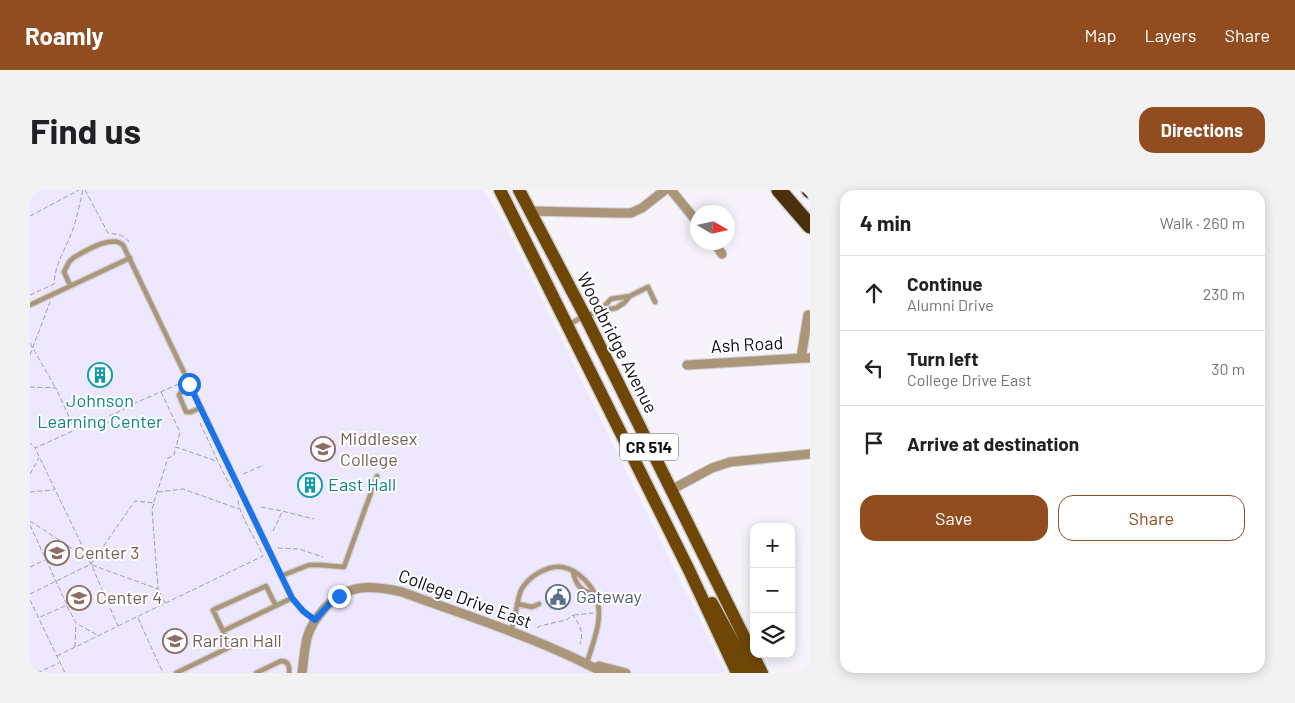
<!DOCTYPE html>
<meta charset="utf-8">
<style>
:root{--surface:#fff;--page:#f2f2f2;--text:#202124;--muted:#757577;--line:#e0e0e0;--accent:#914d20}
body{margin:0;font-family:Barlow,sans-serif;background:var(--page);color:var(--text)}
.controls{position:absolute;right:15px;bottom:15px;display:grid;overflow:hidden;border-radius:10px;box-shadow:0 2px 12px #0003}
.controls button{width:45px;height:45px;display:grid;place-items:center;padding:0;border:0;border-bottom:1px solid var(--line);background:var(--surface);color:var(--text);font:25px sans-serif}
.compass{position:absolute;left:660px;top:15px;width:45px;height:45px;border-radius:50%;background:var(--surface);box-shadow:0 2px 12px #0003;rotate:99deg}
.stop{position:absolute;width:15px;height:15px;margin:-11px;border:4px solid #1a73e8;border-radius:50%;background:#fff}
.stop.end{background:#1a73e8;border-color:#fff;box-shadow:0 1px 5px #0008}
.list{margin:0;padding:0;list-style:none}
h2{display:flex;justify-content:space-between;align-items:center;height:65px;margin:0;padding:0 20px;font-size:21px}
h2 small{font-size:16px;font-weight:400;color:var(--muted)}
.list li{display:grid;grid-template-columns:32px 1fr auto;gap:15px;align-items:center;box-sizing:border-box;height:75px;padding:0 20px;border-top:1px solid var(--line)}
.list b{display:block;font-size:19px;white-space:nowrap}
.list p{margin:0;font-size:16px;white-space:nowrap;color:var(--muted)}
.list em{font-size:16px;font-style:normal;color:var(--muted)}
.actions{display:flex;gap:10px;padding:15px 20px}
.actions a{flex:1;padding:11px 0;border:1px solid var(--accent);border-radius:15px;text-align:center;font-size:18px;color:var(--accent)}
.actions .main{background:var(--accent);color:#fff}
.icon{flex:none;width:28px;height:28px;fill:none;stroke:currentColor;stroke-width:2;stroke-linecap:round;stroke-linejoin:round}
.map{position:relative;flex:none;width:780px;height:483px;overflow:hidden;border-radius:15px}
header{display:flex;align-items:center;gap:30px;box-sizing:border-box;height:70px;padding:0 25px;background:var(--accent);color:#fff}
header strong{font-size:24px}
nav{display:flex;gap:28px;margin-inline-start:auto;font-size:18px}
.intro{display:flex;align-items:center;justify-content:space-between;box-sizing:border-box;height:120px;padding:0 30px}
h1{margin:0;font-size:35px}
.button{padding:12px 22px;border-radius:15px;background:var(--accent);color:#fff;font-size:18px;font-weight:700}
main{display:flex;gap:30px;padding:0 30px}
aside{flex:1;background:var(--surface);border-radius:15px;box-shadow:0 2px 12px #0003}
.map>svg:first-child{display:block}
</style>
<header>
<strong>Roamly</strong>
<nav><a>Map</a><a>Layers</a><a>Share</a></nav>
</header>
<div class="intro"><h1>Find us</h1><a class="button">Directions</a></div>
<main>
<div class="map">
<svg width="780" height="483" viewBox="0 0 780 483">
<rect width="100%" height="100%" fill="#f6f4fa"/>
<path fill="#eee8fe" d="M0 0H454L475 36 696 483H0Z"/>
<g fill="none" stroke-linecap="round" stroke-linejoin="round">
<defs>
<path id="service" d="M40 95 34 82 39 72 43 68C55 61 82 44 93 55L262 408 273 421 285 430
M0 115 100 68
M570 121 586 118 594 113 600 106 618 97 625 112
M539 134 555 126 570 121 581 109 600 106
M160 197 151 202 149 205 156 222H161L170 218
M543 382C546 395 551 402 565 403
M251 386 279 375H290L314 377 347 286
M488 414 502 417 509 414
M246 416 236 396 183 420 193 441 262 408
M481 441C483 433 486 424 487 415 488 411 489 405 491 400 498 387 517 375 532 377 549 380 565 397 568 414 572 433 562 455 557 473
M146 483 200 457 193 441
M226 483 251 471C258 471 260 476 259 483"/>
<path id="minor" d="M641 0 668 33
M499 21 588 23H601L612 18 635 0
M684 52 692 64
M771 168 778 125
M657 175 774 168H780
M641 300 682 278 700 272 780 264
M569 476 596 483
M272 483C274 470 274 457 278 445 281 435 287 427 294 419 317 393 341 395 372 402 440 427 511 449 574 483"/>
<path id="primary" d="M470 0 659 380 707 483
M489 0 555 126 732 483
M682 413 720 483"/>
<path id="motorway" d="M749 0 780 36
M779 0 780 1"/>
</defs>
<use href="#service" stroke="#d1cfd6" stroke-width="7"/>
<use href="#minor" stroke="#d1cfd6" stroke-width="11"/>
<use href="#primary" stroke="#d1cfd6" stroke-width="15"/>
<use href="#motorway" stroke="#d1cfd6" stroke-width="18"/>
<path stroke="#a09ea5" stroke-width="1" stroke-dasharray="5 2.5" stroke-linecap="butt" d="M55 0 78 43C86 44 95 45 99 52
M0 26 49 0
M0 105 24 94C25 76 32 65 39 49 46 34 49 16 53 0
M0 153 25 197
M0 165 20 112
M0 197 26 198 45 240 5 258 0 253
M131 202 150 242 146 257
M103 214 151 193
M72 229 99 217
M170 233 192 280 202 299
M46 239 71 230 101 240
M0 284 9 268
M213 284 234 275
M0 302 24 300
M128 302 153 299 209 319
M124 312 138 268 144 265 146 257 186 271
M231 317 252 321 284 329
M0 331 58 369
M0 335 37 415 8 428
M243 341 252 322
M248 358 269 359 293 367
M62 375 128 399
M0 377 15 370
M0 404 61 374 5 258
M0 410 35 483
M37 416 46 433 67 445
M544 425 563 423
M108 428 133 483
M88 436 233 366C227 350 210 327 208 311
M507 438 510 436 536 430 543 425C550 435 554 443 550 454
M45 457 46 434
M27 466 88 436 61 374 105 311 124 313 122 319 128 399 135 413
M7 483 29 473"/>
<use href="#service" stroke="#ac967a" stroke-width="4.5"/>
<use href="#minor" stroke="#ac967a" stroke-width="9"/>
<use href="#primary" stroke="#6e4706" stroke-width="12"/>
<use href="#motorway" stroke="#4b310b" stroke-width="15"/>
</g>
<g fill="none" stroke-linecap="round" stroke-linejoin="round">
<path stroke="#1a73e8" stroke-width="6" d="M159 194 262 408 273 421 285 430 301 412 309 406"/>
</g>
<defs>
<symbol id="building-ring" viewBox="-11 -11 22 22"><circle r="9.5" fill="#fff" stroke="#0f9aa8" stroke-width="1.5"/><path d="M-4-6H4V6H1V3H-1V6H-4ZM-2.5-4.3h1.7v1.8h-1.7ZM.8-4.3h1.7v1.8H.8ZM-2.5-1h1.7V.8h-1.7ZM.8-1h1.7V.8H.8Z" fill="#0f9aa8"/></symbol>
<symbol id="university-ring" viewBox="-11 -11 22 22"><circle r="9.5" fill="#fff" stroke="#8d6e63" stroke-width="1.5"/><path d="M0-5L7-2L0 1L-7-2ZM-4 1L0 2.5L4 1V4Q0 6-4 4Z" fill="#8d6e63"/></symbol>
<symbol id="civic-ring" viewBox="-11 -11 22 22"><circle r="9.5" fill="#fff" stroke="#5c6f8a" stroke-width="1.5"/><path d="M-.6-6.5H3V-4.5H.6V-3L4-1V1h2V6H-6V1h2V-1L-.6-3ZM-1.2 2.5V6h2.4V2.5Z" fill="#5c6f8a"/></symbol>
</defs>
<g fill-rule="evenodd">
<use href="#building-ring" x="56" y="171" width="28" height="28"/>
<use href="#university-ring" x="279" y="245" width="28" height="28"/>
<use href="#building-ring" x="266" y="281" width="28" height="28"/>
<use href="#university-ring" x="13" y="349" width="28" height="28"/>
<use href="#civic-ring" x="514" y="393" width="28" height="28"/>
<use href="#university-ring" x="35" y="394" width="28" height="28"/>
<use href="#university-ring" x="131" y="437" width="28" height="28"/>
</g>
<g text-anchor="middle" stroke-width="4" stroke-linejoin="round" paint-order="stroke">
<rect fill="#fff" stroke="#57565c" stroke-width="1" x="590" y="243.5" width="58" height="27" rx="4"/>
<g font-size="16" font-weight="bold" fill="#0f0d16">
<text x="619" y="263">CR 514</text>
</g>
<g font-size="18" fill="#0f0d16" stroke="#fff">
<text transform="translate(587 153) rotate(63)" y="6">Woodbridge Avenue</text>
<text transform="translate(717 155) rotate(-3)" y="6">Ash Road</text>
<text transform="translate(435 409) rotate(20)" y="6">College Drive East</text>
</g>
<g font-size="18" fill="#0d838f" stroke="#fff">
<text x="70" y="217">Johnson<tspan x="70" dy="21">Learning Center</tspan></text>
<text x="298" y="301" text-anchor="start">East Hall</text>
</g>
<g font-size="18" fill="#785e54" stroke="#fff" text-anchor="start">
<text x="310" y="255">Middlesex<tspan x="310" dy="21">College</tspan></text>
<text x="44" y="369">Center 3</text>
<text x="66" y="414">Center 4</text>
<text x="162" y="457">Raritan Hall</text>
</g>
<g font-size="18" fill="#4e5e75" stroke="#fff" text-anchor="start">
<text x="546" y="413">Gateway</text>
</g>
</g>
</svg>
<div class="controls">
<button>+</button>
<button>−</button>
<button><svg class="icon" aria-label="layers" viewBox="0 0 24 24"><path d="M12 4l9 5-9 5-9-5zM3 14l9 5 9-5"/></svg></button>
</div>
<svg class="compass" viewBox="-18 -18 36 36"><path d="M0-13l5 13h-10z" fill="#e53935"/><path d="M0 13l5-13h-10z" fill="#757577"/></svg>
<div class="stop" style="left:159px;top:194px"></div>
<div class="stop end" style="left:309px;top:406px"></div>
</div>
<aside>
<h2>4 min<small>Walk · 260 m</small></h2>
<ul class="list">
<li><svg class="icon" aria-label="ahead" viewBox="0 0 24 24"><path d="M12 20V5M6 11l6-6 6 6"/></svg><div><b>Continue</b><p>Alumni Drive</p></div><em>230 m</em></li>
<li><svg class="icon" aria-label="left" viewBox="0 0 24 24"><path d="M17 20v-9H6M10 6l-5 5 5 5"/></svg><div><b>Turn left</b><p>College Drive East</p></div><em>30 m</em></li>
<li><svg class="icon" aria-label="arrive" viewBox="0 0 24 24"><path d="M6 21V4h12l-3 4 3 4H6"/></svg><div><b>Arrive at destination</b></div></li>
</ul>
<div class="actions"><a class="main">Save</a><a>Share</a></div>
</aside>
</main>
